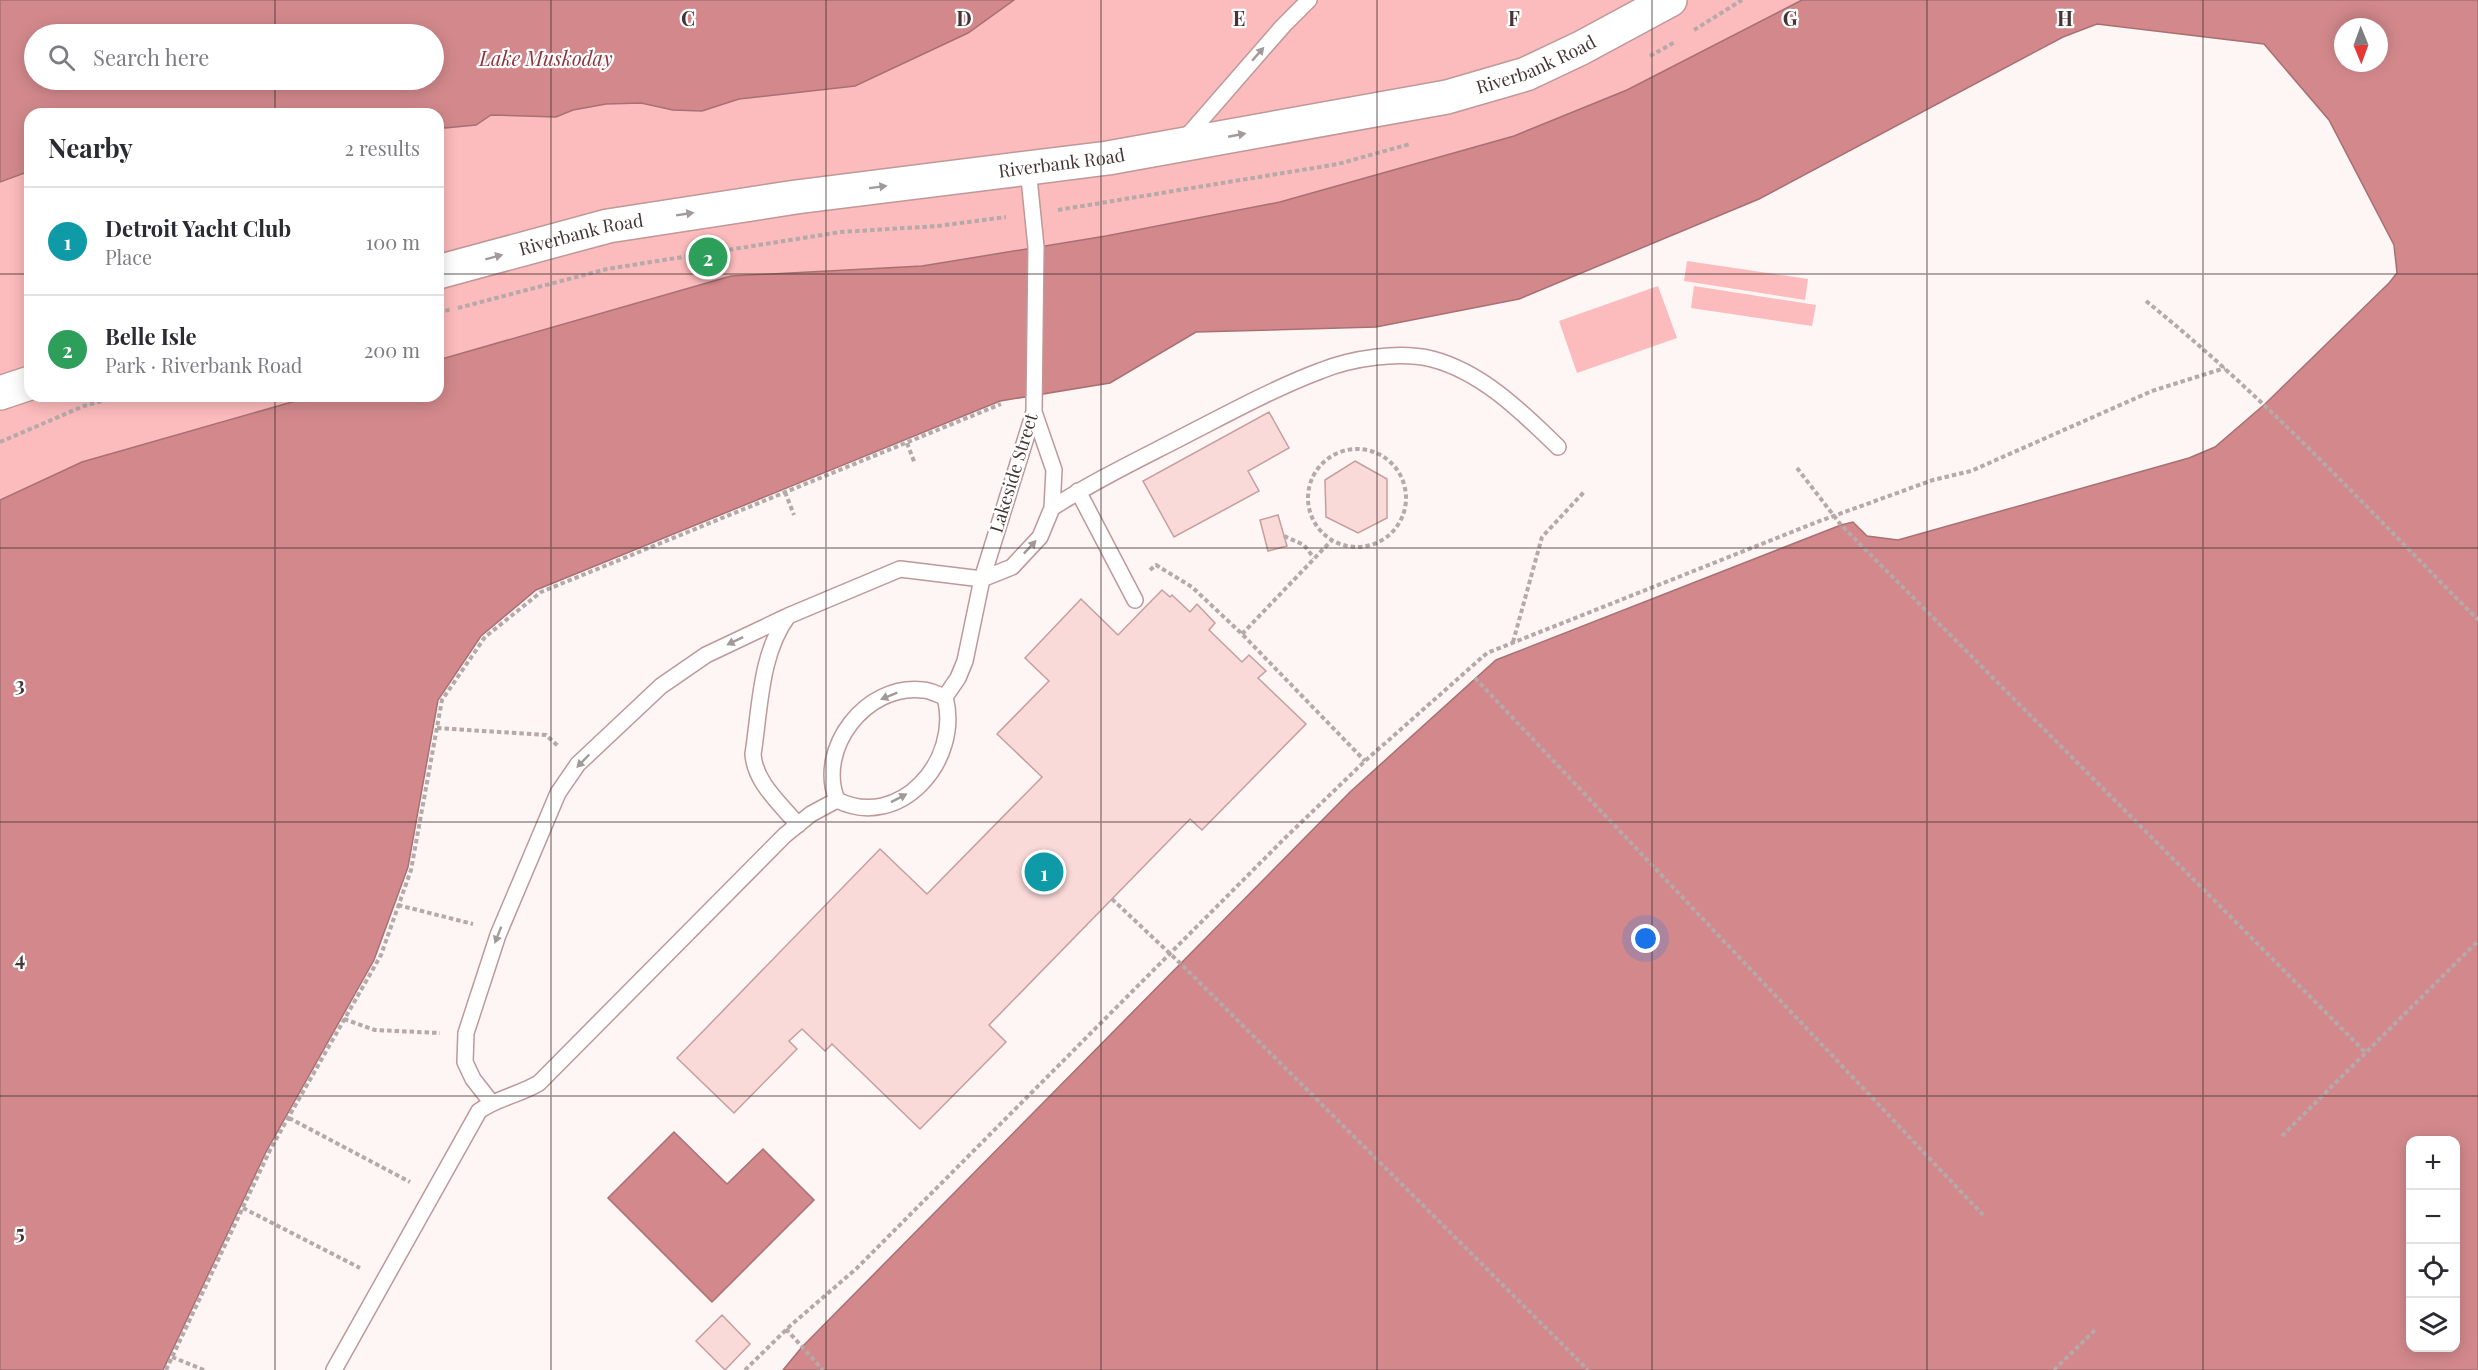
<!DOCTYPE html>
<meta charset="utf-8">
<style>
:root{--surface:#fff;--page:#f7f7f7;--text:#2b2b33;--muted:#7c7c81;--line:#e1e1e2;--accent:#0f766e}
body{margin:0;font-family:"Playfair Display",serif;background:var(--page);color:var(--text)}
.controls{position:absolute;right:18px;bottom:18px;display:grid;overflow:hidden;border-radius:12px;box-shadow:0 3px 15px #0003}
.controls button{width:54px;height:54px;display:grid;place-items:center;padding:0;border:0;border-bottom:2px solid var(--line);background:var(--surface);color:var(--text);font:30px sans-serif}
.compass{position:absolute;left:2334px;top:18px;width:54px;height:54px;border-radius:50%;background:var(--surface);box-shadow:0 3px 15px #0003;rotate:179deg}
.you{position:absolute;left:1646px;top:939px;width:21px;height:21px;margin:-15px;border:4px solid #fff;border-radius:50%;background:#1a73e8;box-shadow:0 0 0 9px #1a73e833}
.badge{display:grid;place-items:center;width:39px;height:39px;border-radius:50%;background:var(--accent);color:#fff;font-size:20px;font-weight:700}
.pin{position:absolute;translate:-50% -50%;border:3px solid #fff;box-shadow:0 2px 6px #0006}
.list{margin:0;padding:0;list-style:none}
h2{display:flex;justify-content:space-between;align-items:center;height:78px;margin:0;padding:0 24px;font-size:26px}
h2 small{font-size:20px;font-weight:400;color:var(--muted)}
.list li{display:grid;grid-template-columns:39px 1fr auto;gap:18px;align-items:center;box-sizing:border-box;height:108px;padding:0 24px;border-top:2px solid var(--line)}
.list b{display:block;font-size:22px;white-space:nowrap}
.list p{margin:0;font-size:20px;white-space:nowrap;color:var(--muted)}
.list em{font-size:20px;font-style:normal;color:var(--muted)}
.icon{flex:none;width:33px;height:33px;fill:none;stroke:currentColor;stroke-width:2;stroke-linecap:round;stroke-linejoin:round}
.map{position:relative;flex:none;width:2478px;height:1370px;overflow:hidden}
.search{position:absolute;background:var(--surface);box-shadow:0 3px 15px #0003;left:24px;top:24px;width:420px;height:66px;display:flex;align-items:center;gap:15px;box-sizing:border-box;padding:0 21px;border-radius:33px;color:var(--muted);font-size:22px}
.panel{position:absolute;background:var(--surface);box-shadow:0 3px 15px #0003;left:24px;top:108px;width:420px;height:294px;border-radius:18px}
.map>svg:first-child{display:block}
</style>
<div class="map">
<svg width="2478" height="1370" viewBox="0 0 2478 1370">
<rect width="100%" height="100%" fill="#fef5f5"/>
<path fill="#fcbbbc" fill-rule="evenodd" d="M0 0H1802L1627 90 1514 136 1280 202 1106 236 922 266 731 276 438 360V114H30V396H313L82 462 0 500ZM34 34H434V80H34Z
M1687 261 1808 279 1805 300 1684 281Z
M1658 286 1677 338 1577 373 1559 321Z
M1694 286 1816 305 1812 326 1691 308Z"/>
<path fill="#d3898c" stroke="#a87072" stroke-width="1.5" fill-rule="evenodd" d="M0 0H1014L968 33 855 86 739 99 702 111 673 110 641 103 606 104 573 110 556 117 491 115 476 125 445 128 438 125V114H30V171L0 182ZM34 34H434V80H34Z
M1802 0H2478V1370H783L802 1347 1350 792 1496 660 1841 525 1853 522 1867 536 1898 540 2189 458 2215 447 2265 404 2389 283 2397 273 2394 245 2329 120 2264 44 2097 24 2063 37 1759 199 1519 299 1376 327 1196 332 1110 383 1000 401 536 590 481 636 438 700 408 867 374 960 266 1152 163 1370H0V500L82 462 313 396H438V360L731 276 922 266 1106 236 1280 202 1514 136 1627 90ZM2343 27H2379V63H2343ZM2410 1140H2456V1348H2410Z
M674 1132 727 1184 763 1149 814 1200 712 1302 608 1198Z"/>
<path fill="#fad9d9" stroke="#c69e9f" stroke-width="1.5" d="M1269 412 1289 448 1248 471 1259 491 1174 537 1143 481Z
M1355 461 1387 479V518L1358 533 1326 517 1325 480Z
M1278 515 1287 546 1268 551 1260 520Z
M1162 590 1170 597 1172 595 1190 612 1197 604 1215 623 1209 630 1242 662 1249 655 1266 671 1258 678 1306 724 1202 830 1190 819 989 1025 1006 1042 920 1129 832 1044 825 1051 802 1029 789 1041 797 1049 734 1113 677 1058 880 849 927 894 1042 777 997 734 1049 681 1025 658 1081 599 1118 635Z
M722 1315 750 1344 725 1370 696 1341Z"/>
<g fill="none" stroke-linecap="round" stroke-linejoin="round">
<defs>
<path id="service" d="M1182 142 1283 26 1309 0
M1078 491 1135 600
M1052 508C1095 480 1142 458 1188 434 1231 412 1275 388 1320 371 1352 358 1399 351 1432 359 1482 372 1522 412 1558 447
M945 697C938 695 930 690 923 690 866 683 816 749 837 800 899 831 962 761 945 697L958 678 965 661 982 579 1034 412 1036 247 1028 168
M798 825C780 803 755 783 753 754 760 710 760 653 788 616L900 569 982 579 1012 567 1040 537 1052 508 1054 470 1034 412
M491 1102 473 1079 465 1062 466 1033 498 935 558 793 578 764 661 686 706 655 786 617
M334 1370 479 1111C497 1098 519 1095 539 1083L785 835 811 814 837 800"/>
<g id="tertiary">
<path id="s1" d="M438 272 608 226 796 197 1108 158 1447 97 1526 74 1581 48 1670 0"/>
<path d="M0 393 30 383"/>
</g>
</defs>
<use href="#service" stroke="#bf9898" stroke-width="18"/>
<use href="#tertiary" stroke="#bf9898" stroke-width="36"/>
<path stroke="#b5a9a9" stroke-width="4" stroke-dasharray="4.5 3" stroke-linecap="butt" d="M1694 30 1742 0
M1650 56 1675 42
M1058 210 1338 164 1410 144
M2146 301C2265 397 2370 511 2478 620
M458 308 607 269 841 232 938 226 1006 217
M438 313 451 309
M0 442 84 406 120 396
M907 443 915 464
M1308 498a49 49 0 1 1 98 0a49 49 0 1 1-98 0Z
M1797 468 1841 525 2366 1053
M785 492 794 515
M1284 536 1304 545 1314 558
M1150 570 1156 565 1192 587 1242 634 1365 761
M1242 634 1332 540
M1513 642 1542 537 1584 492
M1475 678 1984 1216
M437 728 546 735 558 746
M1112 899 1181 964 1588 1370
M398 905 473 924
M344 1019 375 1030 440 1033
M289 1118 410 1182
M2282 1136 2478 941
M243 1208 360 1268
M786 1329 823 1370
M172 1357 204 1370
M166 1370 271 1148 381 955 411 870 442 700 485 637 541 592 1001 404
M745 1370 790 1326 857 1268 1285 838 1365 761 1487 653 1817 522 1933 480 1971 471 2152 391 2225 368
M2054 1370 2095 1330"/>
<use href="#service" stroke="#fff" stroke-width="15"/>
<use href="#tertiary" stroke="#fff" stroke-width="33"/>
</g>
<defs><path id="oneway-solid" d="M-6-.8H1V-3.2L6.5 0L1 3.2V.8H-6Z" transform="scale(1.5)"/></defs>
<g fill="#a29a9a">
<use href="#oneway-solid" transform="translate(1258 54) rotate(-49)"/>
<use href="#oneway-solid" transform="translate(1237 135) rotate(-11)"/>
<use href="#oneway-solid" transform="translate(878 187) rotate(-7)"/>
<use href="#oneway-solid" transform="translate(685 214) rotate(-9)"/>
<use href="#oneway-solid" transform="translate(494 257) rotate(-15)"/>
<use href="#oneway-solid" transform="translate(1030 547) rotate(-47)"/>
<use href="#oneway-solid" transform="translate(735 641) rotate(154)"/>
<use href="#oneway-solid" transform="translate(889 696) rotate(158)"/>
<use href="#oneway-solid" transform="translate(583 761) rotate(134)"/>
<use href="#oneway-solid" transform="translate(899 798) rotate(-27)"/>
<use href="#oneway-solid" transform="translate(498 935) rotate(111)"/>
</g>
<path fill="none" stroke="#453535" stroke-width="1.5" stroke-opacity="0.55" d="M275 0V34M551 0V1370M826 0V1370M1101 0V1370M1377 0V1370M1652 0V1370M1927 0V1370M2203 0V1370M275 80V114M0 274H30M438 274H2478M275 396V1370M0 548H2478M0 822H2478M0 1096H2478"/>
<g text-anchor="middle" stroke-width="4.5" stroke-linejoin="round" paint-order="stroke">
<g font-size="18" fill="#453535" stroke="#fff">
<text dy="6" stroke="none"><textPath href="#s1" startOffset="1120">Riverbank Road</textPath></text>
<text dy="6" stroke="none"><textPath href="#s1" startOffset="634">Riverbank Road</textPath></text>
<text dy="6" stroke="none"><textPath href="#s1" startOffset="148">Riverbank Road</textPath></text>
<text transform="translate(1014 473) rotate(-73)" y="6">Lakeside Street</text>
</g>
<g font-size="20" font-style="italic" fill="#8d333c" stroke="#fff">
<text x="546" y="66">Lake Muskoday</text>
</g>
</g>
<g font-size="20" text-anchor="middle" font-weight="bold" fill="#453535" stroke="#fff" stroke-width="4.5" stroke-linejoin="round" paint-order="stroke">
<text x="688" y="26">C</text>
<text x="964" y="26">D</text>
<text x="1239" y="26">E</text>
<text x="1514" y="26">F</text>
<text x="1790" y="26">G</text>
<text x="2065" y="26">H</text>
<text x="20" y="692">3</text>
<text x="20" y="966">4</text>
<text x="20" y="1240">5</text>
</g>
</svg>
<div class="controls">
<button>+</button>
<button>−</button>
<button><svg class="icon" aria-label="locate" viewBox="0 0 24 24"><circle cx="12" cy="12" r="6"/><path d="M12 2v4M12 18v4M2 12h4M18 12h4"/></svg></button>
<button><svg class="icon" aria-label="layers" viewBox="0 0 24 24"><path d="M12 4l9 5-9 5-9-5zM3 14l9 5 9-5"/></svg></button>
</div>
<svg class="compass" viewBox="-18 -18 36 36"><path d="M0-13l5 13h-10z" fill="#e53935"/><path d="M0 13l5-13h-10z" fill="#7c7c81"/></svg>
<div class="you"></div>
<div class="pin badge" style="left:1044px;top:872px;background:#0f9aa8">1</div>
<div class="pin badge" style="left:708px;top:257px;background:#2e9e5b">2</div>
<div class="search"><svg class="icon" aria-label="search" viewBox="0 0 24 24"><circle cx="10" cy="10" r="6"/><path d="M15 15l6 6"/></svg>Search here</div>
<section class="panel">
<h2>Nearby<small>2 results</small></h2>
<ul class="list">
<li><span class="badge" style="background:#0f9aa8">1</span><div><b>Detroit Yacht Club</b><p>Place</p></div><em>100 m</em></li>
<li><span class="badge" style="background:#2e9e5b">2</span><div><b>Belle Isle</b><p>Park · Riverbank Road</p></div><em>200 m</em></li>
</ul>
</section>
</div>
